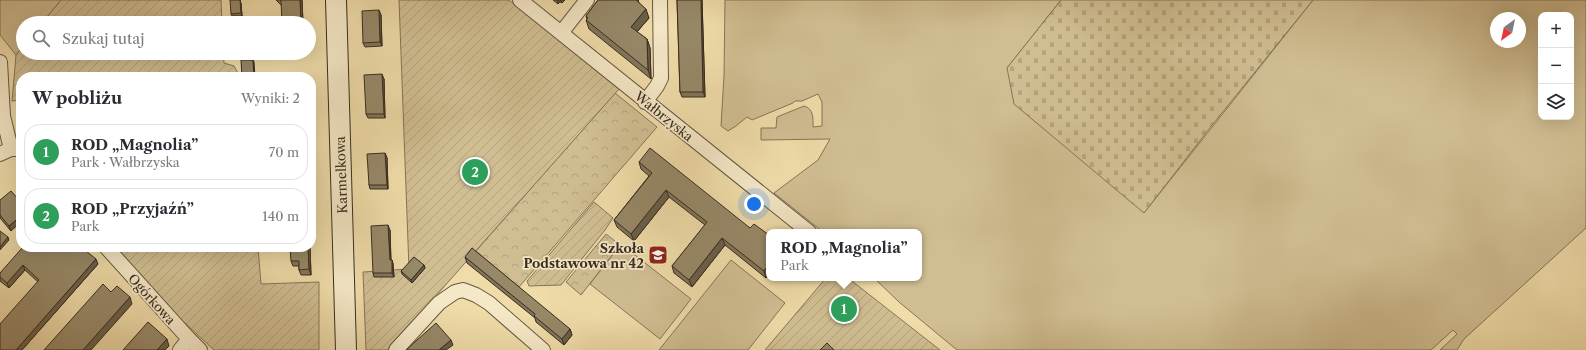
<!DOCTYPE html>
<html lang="pl">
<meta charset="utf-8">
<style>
:root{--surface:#fff;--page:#f7f7f7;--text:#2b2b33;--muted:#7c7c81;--line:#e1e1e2;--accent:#db2777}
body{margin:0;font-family:"Libre Caslon Text",serif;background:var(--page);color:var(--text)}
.controls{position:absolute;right:12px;top:12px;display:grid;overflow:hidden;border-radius:8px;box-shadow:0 4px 16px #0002}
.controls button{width:36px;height:36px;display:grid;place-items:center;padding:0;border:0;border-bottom:1px solid var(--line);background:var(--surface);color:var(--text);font:20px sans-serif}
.compass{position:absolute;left:1490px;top:12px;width:36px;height:36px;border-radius:50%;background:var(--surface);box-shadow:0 4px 16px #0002;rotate:213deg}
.you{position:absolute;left:754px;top:204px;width:14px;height:14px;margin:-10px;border:3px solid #fff;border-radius:50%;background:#1a73e8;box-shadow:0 0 0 6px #1a73e833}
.badge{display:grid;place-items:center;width:26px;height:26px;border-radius:50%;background:var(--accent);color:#fff;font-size:13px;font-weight:700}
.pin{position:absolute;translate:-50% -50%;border:2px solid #fff;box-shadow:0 1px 4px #0006}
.popup{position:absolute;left:766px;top:229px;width:156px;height:52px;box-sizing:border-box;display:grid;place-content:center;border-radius:8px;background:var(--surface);filter:drop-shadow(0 1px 3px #0005);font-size:13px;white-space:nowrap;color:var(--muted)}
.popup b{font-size:15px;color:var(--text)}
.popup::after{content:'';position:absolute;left:50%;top:100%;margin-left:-8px;border:8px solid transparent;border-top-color:var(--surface)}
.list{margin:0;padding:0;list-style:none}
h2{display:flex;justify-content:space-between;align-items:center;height:52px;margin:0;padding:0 16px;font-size:17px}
h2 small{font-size:13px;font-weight:400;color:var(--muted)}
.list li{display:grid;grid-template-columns:26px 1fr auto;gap:12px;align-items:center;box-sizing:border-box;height:56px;margin:0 8px 8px;padding:0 8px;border:1px solid var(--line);border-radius:16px}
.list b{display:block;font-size:15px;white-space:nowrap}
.list p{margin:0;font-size:13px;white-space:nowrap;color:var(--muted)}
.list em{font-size:13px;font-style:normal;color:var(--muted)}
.icon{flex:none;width:22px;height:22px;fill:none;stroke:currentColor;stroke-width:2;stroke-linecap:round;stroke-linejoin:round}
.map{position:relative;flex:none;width:1586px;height:350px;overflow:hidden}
.search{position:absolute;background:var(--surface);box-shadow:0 4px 16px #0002;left:16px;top:16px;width:300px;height:44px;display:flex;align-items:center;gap:10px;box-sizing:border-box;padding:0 14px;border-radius:22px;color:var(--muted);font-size:15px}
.panel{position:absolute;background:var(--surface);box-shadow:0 4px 16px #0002;left:16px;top:72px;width:300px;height:180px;border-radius:16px}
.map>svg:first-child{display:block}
</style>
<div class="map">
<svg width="1586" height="350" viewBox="0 0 1586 350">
<defs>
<pattern id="forest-crowns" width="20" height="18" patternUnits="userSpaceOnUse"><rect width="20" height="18" fill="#d0be92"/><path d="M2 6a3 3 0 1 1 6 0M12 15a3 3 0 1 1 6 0" fill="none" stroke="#b3a37e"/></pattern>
<pattern id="cemetery-stones" width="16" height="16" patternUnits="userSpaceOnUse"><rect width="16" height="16" fill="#d0be92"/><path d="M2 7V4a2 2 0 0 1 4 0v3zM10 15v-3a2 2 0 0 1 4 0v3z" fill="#b3a37e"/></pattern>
<pattern id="garden-furrows" width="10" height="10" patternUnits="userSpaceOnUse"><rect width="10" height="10" fill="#d0be92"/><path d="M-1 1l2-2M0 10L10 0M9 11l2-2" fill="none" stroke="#b3a37e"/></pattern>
</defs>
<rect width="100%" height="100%" fill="#efdca9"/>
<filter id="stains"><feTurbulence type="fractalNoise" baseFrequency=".005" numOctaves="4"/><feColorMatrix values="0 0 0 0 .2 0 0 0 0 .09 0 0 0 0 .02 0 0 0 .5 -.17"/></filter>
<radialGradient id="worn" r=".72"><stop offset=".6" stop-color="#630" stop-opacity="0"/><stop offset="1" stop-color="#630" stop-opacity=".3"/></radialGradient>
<path fill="#d0be92" stroke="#84755a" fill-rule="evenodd" d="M0 0H61L42 23H23V46L16 55 0 35Z
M725 0H1061L1007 68 1144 213 1313 0H1586V228L1464 339 1457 350H1440L1457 334 1453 330 1431 350H957L899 302 874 278H919V232H823L774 193 818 160 830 139 761 140V128H776L777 117 804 106C814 109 813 118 813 127L822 126V102L818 94 802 101H795L793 103 752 120 747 117 736 126 728 131 721 126 724 76ZM1541 15H1571V117H1541ZM1496 18H1520V42H1496Z
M621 244 691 299 660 339 590 284Z
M731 260 785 303 748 350H659Z"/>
<path fill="url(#forest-crowns)" stroke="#84755a" d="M615 93 657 127 519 287 476 251Z
M606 234 620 245 581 295 566 282Z"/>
<path fill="url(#cemetery-stones)" stroke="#84755a" d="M1061 0H1313L1209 129 1144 213 1014 104 1007 68Z"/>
<path fill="url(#garden-furrows)" stroke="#84755a" d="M61 0H221L222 23H42Z
M399 0H509L619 89 388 350H366L363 272 409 269Z
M23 46V53H223L224 63 234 66 240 77H21V100L12 101 16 55Z
M594 202 613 218 605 230 561 285 529 286 527 281Z
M115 247H258L261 284 319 282V350H214L170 309Z
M826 278H848L940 350H765Z"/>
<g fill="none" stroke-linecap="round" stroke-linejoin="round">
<defs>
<path id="street" d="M520 0 809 232
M561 33 587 0
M0 62 3 116 11 149
M645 102 657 86 661 78 660 0
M0 154 11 149H21
M106 247 189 339 200 350
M180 350 189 339
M396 350 439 303 455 292 463 290 476 295 489 303 543 350"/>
<path id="secondary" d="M336 0 346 350"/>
</defs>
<use href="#street" stroke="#655843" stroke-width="16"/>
<use href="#secondary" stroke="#372c21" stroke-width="22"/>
<use href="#street" stroke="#f5e8c7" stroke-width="14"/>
<use href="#secondary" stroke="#f5e8c7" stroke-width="20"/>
</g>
<path fill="#827559" stroke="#372c21" d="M276 0H302L303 23 281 5Z
M553 0H565L562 3 560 2 558 4Z
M598 0H639L638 1 649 18 637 32 647 39 650 48 651 79 589 29 586 20 587 19 586 16Z
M677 0H702L705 97H682L680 92Z
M241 3 242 16H232L231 14Z
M381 15 382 46 365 47 363 43Z
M384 79 385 118H368L366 114Z
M385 153 387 158 388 189H370L369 185Z
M639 162 750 228 769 235V274L766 278 725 245 692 287 674 273 672 266 705 225 669 197 634 241 617 227 614 220 649 176 641 169Z
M0 200 11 231 0 218Z
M390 230 391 260H392L393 264 394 277H374L373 273Z
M310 247 311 275H301L299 270V266H293L291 261Z
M34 250 98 264 22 350H0L38 282 25 270 9 288 0 281V273Z
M465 257 570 329 572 335 564 345 536 322 535 318 467 263Z
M424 265 425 268 412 283 402 274 401 271Z"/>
<path fill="#6a5f49" stroke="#372c21" d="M240 0 241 3 242 16 241 13Z
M300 0H302L303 23H301Z
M557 0H560V2L558 4Z
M561 0H565L562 3Z
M701 0H702L705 97 703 92Z
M646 9 649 18 634 35 631 27Z
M379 10 381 15 382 46 380 42Z
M647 39 650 48 651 79 648 70Z
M253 60 254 62 255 77H254Z
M382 74 384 79 385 118 384 114Z
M385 153 387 158 388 189 387 185Z
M666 190 669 197 634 241 631 234Z
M21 216V222L11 231 9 226Z
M388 225 390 230 391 264 390 260Z
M8 237 9 240 0 250V247Z
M722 238 725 245 692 287 689 280Z
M308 247H310L311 275 309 269Z
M96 259 98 264 22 350H16Z
M392 260 393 264 394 277 392 273Z
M769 264V274L766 278 764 271Z
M23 265 25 270 9 288 7 283Z
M424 265 425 268 412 283 411 280Z
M130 297 132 304 91 350H83Z
M570 329 572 335 564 345 562 339Z
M167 339 169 346 165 350H157Z
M451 340 453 345 446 350H439Z"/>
<path fill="#978868" stroke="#372c21" d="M230 0H240L241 13 231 14Z
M280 0H300L301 23H282L281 1Z
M598 0H636L646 9 631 27 647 39 648 70 586 20 588 18 586 16Z
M677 0H701L703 92H680Z
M379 10 380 42 363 43 362 11Z
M241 60H253L254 77H242Z
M382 74 384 114H366L364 75Z
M650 148 750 228 754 224 769 235V264L764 271 722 238 689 280 672 266 707 222 666 190 631 234 614 220 652 173 639 162Z
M385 153 387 185H369L367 154Z
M11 191 21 202V216L9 226 0 215V200Z
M388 225 390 260H392V273H373L371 226Z
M0 231 8 237 0 247Z
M23 247H30L34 250 37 247H81L96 259 16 350H0V324L39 280 23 265 7 283 0 277V273Z
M290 247H308L309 269 299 270V261H291Z
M472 248 570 329 562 339 534 316 535 314 465 257Z
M414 257 424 265 411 280 401 271Z
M103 284 111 292 117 286 130 297 83 350H44Z
M148 322 167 339 157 350H123Z
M436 323 451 340 439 350H406Z
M827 343 834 350H820Z"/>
<defs>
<symbol id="school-square" viewBox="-11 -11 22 22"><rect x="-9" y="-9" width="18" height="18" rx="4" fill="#8f2418" stroke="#f5e8c7"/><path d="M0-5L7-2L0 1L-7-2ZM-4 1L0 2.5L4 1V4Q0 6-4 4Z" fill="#fff"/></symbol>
</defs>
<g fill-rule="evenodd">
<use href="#school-square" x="647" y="244" width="22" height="22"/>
</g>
<g text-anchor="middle" stroke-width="3.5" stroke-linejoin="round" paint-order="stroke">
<g font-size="13" fill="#372c21" stroke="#f5e8c7">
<text transform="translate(664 116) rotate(39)" y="5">Wałbrzyska</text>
<text transform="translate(341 175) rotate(-92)" y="5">Karmelkowa</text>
<text transform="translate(152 299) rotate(48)" y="5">Ogórkowa</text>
</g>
<g font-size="13" font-weight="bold" fill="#372c21" stroke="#f5e8c7" text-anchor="end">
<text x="644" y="253">Szkoła<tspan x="644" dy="15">Podstawowa nr 42</tspan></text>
</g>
</g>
<rect width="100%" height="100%" filter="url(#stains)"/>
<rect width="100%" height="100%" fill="url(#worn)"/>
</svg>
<div class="controls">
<button>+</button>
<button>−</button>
<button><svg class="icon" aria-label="layers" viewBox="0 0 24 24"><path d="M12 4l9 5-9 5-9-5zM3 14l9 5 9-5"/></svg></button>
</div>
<svg class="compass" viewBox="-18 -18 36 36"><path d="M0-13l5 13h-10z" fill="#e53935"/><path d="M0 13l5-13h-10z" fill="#7c7c81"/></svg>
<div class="you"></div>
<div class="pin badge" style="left:844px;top:309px;background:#2e9e5b">1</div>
<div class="popup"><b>ROD „Magnolia”</b>Park</div>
<div class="pin badge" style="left:475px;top:172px;background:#2e9e5b">2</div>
<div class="search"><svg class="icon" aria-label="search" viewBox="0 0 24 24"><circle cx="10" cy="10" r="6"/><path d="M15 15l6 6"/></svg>Szukaj tutaj</div>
<section class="panel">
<h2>W pobliżu<small>Wyniki: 2</small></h2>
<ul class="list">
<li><span class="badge" style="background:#2e9e5b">1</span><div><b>ROD „Magnolia”</b><p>Park · Wałbrzyska</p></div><em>70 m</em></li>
<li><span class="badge" style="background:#2e9e5b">2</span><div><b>ROD „Przyjaźń”</b><p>Park</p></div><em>140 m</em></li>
</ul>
</section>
</div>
